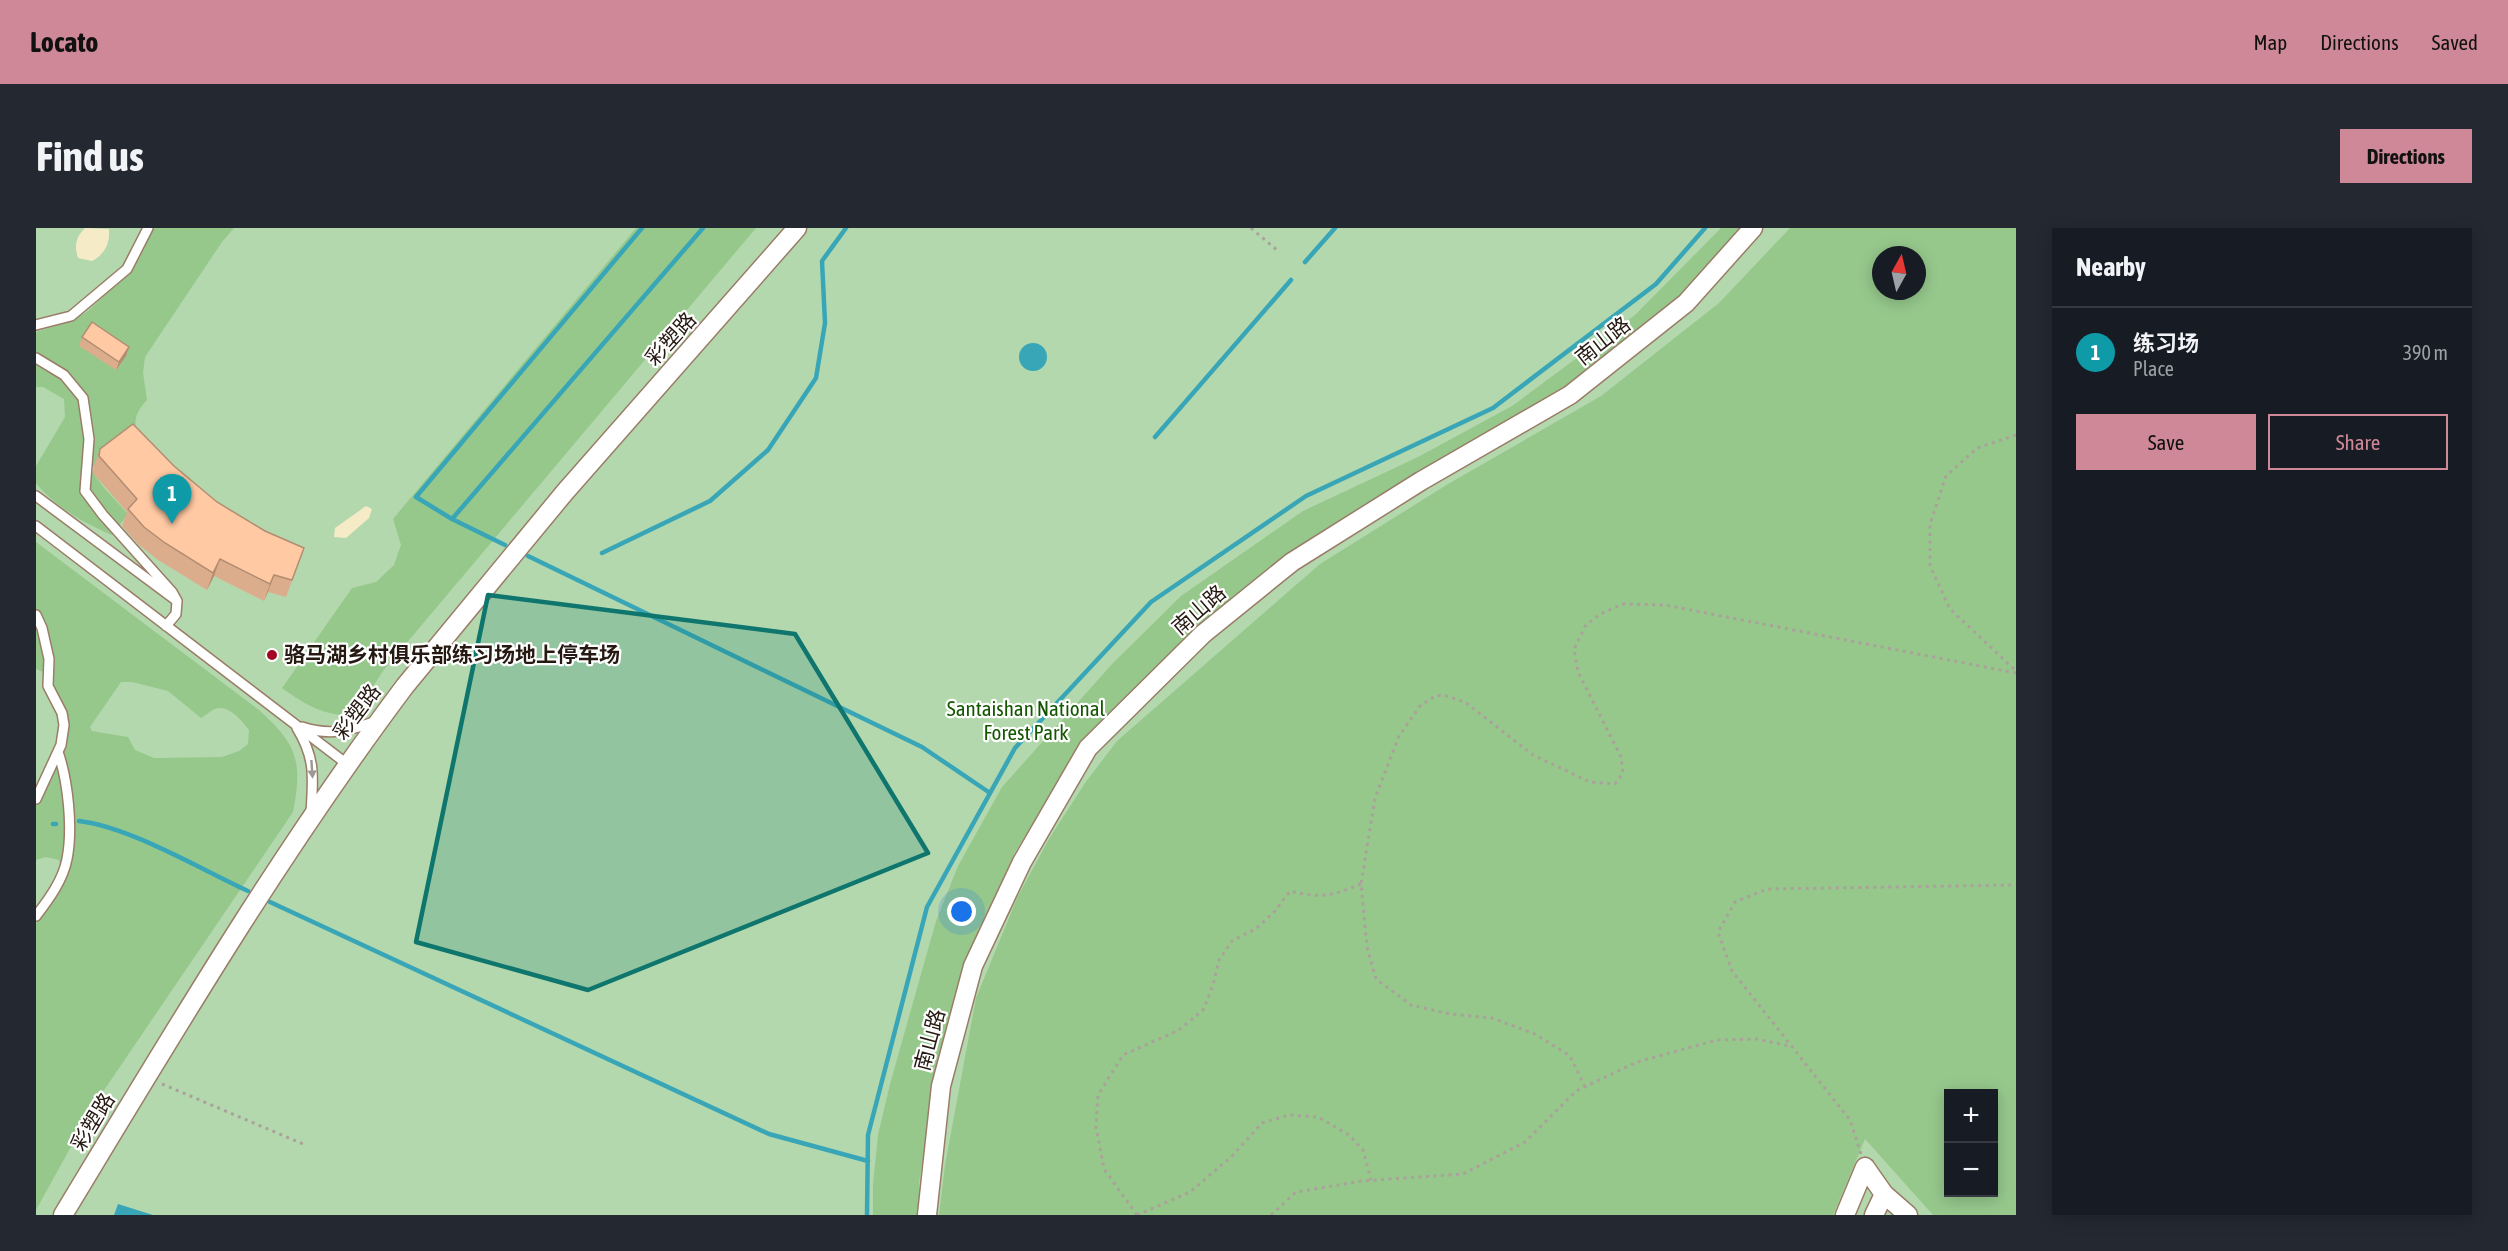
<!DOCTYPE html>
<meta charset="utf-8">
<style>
:root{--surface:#171b24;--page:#242831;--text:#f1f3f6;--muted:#9ea1a6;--line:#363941;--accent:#ce8897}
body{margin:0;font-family:"Asap Condensed","Noto Sans SC",sans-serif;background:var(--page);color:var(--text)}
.controls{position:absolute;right:18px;bottom:18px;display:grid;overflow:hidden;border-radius:0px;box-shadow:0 3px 15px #0003}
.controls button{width:54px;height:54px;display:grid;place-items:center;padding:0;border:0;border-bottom:2px solid var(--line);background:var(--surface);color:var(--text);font:30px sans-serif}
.compass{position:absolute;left:1836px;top:18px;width:54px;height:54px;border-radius:50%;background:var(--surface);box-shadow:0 3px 15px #0003;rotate:8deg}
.you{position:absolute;left:926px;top:684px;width:21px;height:21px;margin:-15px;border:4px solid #fff;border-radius:50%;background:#1a73e8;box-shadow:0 0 0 9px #1a73e833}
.badge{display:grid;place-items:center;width:39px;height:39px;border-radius:50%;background:var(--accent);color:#fff;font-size:20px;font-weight:700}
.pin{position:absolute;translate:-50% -50px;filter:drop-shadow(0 2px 3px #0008)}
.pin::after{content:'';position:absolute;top:32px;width:21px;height:18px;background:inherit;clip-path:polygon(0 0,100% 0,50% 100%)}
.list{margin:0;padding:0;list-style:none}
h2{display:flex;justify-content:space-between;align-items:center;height:78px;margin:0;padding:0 24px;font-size:26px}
h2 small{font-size:20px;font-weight:400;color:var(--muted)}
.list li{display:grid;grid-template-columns:39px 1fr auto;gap:18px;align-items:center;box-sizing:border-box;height:90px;padding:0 24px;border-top:2px solid var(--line)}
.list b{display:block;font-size:22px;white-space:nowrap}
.list p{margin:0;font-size:20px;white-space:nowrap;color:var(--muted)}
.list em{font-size:20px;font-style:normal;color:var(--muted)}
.actions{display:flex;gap:12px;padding:18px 24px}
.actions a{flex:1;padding:14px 0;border:2px solid var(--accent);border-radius:0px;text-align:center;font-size:21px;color:var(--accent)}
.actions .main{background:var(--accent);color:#111}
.map{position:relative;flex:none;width:1980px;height:987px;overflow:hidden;border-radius:0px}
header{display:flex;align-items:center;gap:36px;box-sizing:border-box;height:84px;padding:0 30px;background:var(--accent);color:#111}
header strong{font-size:28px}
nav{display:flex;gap:33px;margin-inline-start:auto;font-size:21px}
.intro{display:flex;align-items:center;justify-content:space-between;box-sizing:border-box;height:144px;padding:0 36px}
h1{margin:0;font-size:42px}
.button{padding:15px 27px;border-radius:0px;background:var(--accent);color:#111;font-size:21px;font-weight:700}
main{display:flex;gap:36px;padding:0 36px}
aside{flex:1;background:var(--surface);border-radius:0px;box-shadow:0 3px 15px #0003}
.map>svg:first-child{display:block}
</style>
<header>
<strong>Locato</strong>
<nav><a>Map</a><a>Directions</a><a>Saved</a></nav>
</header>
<div class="intro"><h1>Find us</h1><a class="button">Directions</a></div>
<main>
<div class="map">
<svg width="1980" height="987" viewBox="0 0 1980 987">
<rect width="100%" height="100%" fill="#faf4ef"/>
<path fill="#b4d8ad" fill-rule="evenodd" d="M0 0H1980V987H0ZM1845 27H1881V63H1845ZM1912 866H1958V964H1912Z"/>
<path fill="#96c88c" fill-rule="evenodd" d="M117 0H198L186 14 109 129 107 145 111 172C101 183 97 191 101 206L54 241 69 261 92 286 76 307C49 296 18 278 0 255V238L29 189 28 171 7 159H0V104L36 93 52 83 99 38Z
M600 0H720L347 443 318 488C287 487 271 478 246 460L316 360 340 354 358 337 365 317 357 291Z
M1685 0H1710L1642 72 1550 147 1262 321 1031 540 979 624 933 728 896 871 883 955V987H837V956L842 907 854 856 900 693 922 638 966 559 1077 435 1145 368 1267 283 1382 229 1476 178 1599 87Z
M1754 0H1980V987H1897L1829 911 1797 987H903L909 937 940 770 982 668 1013 611 1049 555 1081 513 1284 336 1412 256 1565 168 1683 75ZM1845 27H1881V63H1845ZM1912 866H1958V964H1912Z
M0 314 223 482C261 516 267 533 257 584L58 877 0 982V680C10 668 29 649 23 632L10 629 0 632V562L17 527 23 499V488L10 464 7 444 0 441ZM85 454H96L132 463 165 490C171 487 176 481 182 480 195 479 206 493 213 502L212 516 203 523 186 529 118 530 99 522 92 509 56 503 54 499Z"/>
<path fill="#f5ebc6" d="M49 0 73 1C74 16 69 26 56 33L42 30C38 17 40 9 49 0Z
M330 278 336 281 333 290 310 310 298 309 299 300Z"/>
<path fill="#39a6b7" d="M983 129a14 14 0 1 1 28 0a14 14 0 1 1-28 0Z
M82 976 117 987H78Z"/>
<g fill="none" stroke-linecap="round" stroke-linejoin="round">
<path stroke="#39a6b7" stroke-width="4.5" d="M606 0 380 269 416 291 667 0
M1269 34 1299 0
M1119 209 1255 52
M416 291 469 317
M566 325 674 273 732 222 780 150 789 95 786 33 810 0
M492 328 886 519 954 565
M43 593C94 599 164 641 212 663
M17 596H20
M234 674 733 906 832 933
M831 987 832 907 891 679 979 520 1115 374 1270 268 1457 180 1620 56 1669 0"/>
<defs>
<path id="service" d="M0 97 35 88 91 41 112 0
M0 130 28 147 47 170 53 211 49 263 67 287 136 364 141 373
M0 268 141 373 140 386 130 398
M0 298 311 536
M0 387 6 400 13 431 12 458 26 485 28 497 25 517 0 571
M266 499C293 508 314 503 340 493
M261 500C280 531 277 550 275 585
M0 688C13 671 27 652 31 631 37 600 32 553 22 524"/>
<path id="minor" d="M1829 939 1848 966 1872 987
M27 987C136 807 243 626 369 458L529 264 761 0
M891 987 905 858 937 738 986 634 1052 520 1167 406 1256 334 1385 253 1534 167 1650 75 1717 0
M1809 987 1829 939
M1838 987 1848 966"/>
</defs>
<use href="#service" stroke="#9a7d68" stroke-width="12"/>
<use href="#minor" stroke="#9a7d68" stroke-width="21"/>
<path stroke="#aaa19b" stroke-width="3" stroke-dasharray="3 4.5" stroke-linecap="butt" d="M1215 0 1242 23
M1980 207 1941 220 1910 248 1894 296V338L1914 381 1980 443
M126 856 267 916
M1549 859 1534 828 1499 806 1456 790 1414 786 1375 777 1340 751 1331 719 1325 656 1339 570 1363 508 1384 478 1399 468 1407 467 1429 474 1497 527 1554 554 1579 556 1587 545 1585 529 1542 444 1538 421 1550 397 1564 386 1587 376 1629 377 1980 445
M1825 926 1814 892 1696 743 1682 704 1699 674 1731 661 1980 657
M1101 987 1068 941 1060 899 1062 867 1087 827 1143 802 1167 782 1177 757 1183 732 1196 713 1221 700 1239 683 1254 663C1287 671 1294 668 1325 656
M1101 987 1154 964 1195 929 1226 895 1253 887 1282 889 1313 907 1327 922 1335 952
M1235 987 1260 964 1325 953 1427 946 1489 914 1540 863 1601 834 1681 812 1720 811 1754 818"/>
<use href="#service" stroke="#fff" stroke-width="9"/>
<use href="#minor" stroke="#fff" stroke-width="18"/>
</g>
<path fill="#dbad8c" d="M46 109 93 119 90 128 80 142 43 118Z
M64 221 138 238 181 274 229 303 268 320 250 369 232 364 228 373 178 348 171 362 122 332 102 316 86 298 91 284 57 245 58 238Z"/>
<path fill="#b28d72" d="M93 119 90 128 80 142 83 134Z
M184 331 178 348 171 362 177 345Z
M238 347 232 364 228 373 234 356Z"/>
<path fill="#ffc9a3" stroke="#b28d72" stroke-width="1.5" d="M56 94 93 119 83 134 46 109Z
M97 196 138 238 181 274 229 303 268 320 256 352 238 347 234 356 184 331 177 345 129 315 108 299 92 281 101 271 63 228 64 221Z"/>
<defs><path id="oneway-solid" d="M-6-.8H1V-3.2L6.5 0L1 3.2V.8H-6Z" transform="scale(1.5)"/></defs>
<use fill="#9d9894" href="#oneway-solid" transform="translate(276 541) rotate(86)"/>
<path fill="#0f766e" fill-opacity="0.2" stroke="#0f766e" stroke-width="4.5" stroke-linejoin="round" d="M452 367 759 406 892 625 552 762 380 714Z"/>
<circle fill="#a30523" stroke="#fff" stroke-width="2" cx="236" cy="427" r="6"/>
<g text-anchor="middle" stroke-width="4.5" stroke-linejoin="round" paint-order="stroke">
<g font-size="21" fill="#251911" stroke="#fff">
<text transform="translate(635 111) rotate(-48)" y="7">彩塑路</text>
<text transform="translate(1567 113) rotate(-38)" y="7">南山路</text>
<text transform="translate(1163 382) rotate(-41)" y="7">南山路</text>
<text transform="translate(321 484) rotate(-53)" y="7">彩塑路</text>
<text transform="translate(894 812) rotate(-75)" y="7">南山路</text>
<text transform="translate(57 894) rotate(-59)" y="7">彩塑路</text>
</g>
<g font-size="21" font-weight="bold" fill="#251911" stroke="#fff" text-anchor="start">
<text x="248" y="434">骆马湖乡村俱乐部练习场地上停车场</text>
</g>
<g font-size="21" fill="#135600" stroke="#fff">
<text x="990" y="488">Santaishan National<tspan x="990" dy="24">Forest Park</tspan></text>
</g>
</g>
</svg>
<div class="controls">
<button>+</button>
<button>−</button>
</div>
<svg class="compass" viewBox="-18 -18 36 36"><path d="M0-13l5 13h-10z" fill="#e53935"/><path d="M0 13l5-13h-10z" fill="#9ea1a6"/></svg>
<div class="you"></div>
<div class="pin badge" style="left:136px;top:296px;background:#0f9aa8">1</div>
</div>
<aside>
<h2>Nearby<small></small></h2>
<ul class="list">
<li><span class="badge" style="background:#0f9aa8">1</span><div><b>练习场</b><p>Place</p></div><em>390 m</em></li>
</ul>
<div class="actions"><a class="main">Save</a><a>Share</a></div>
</aside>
</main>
